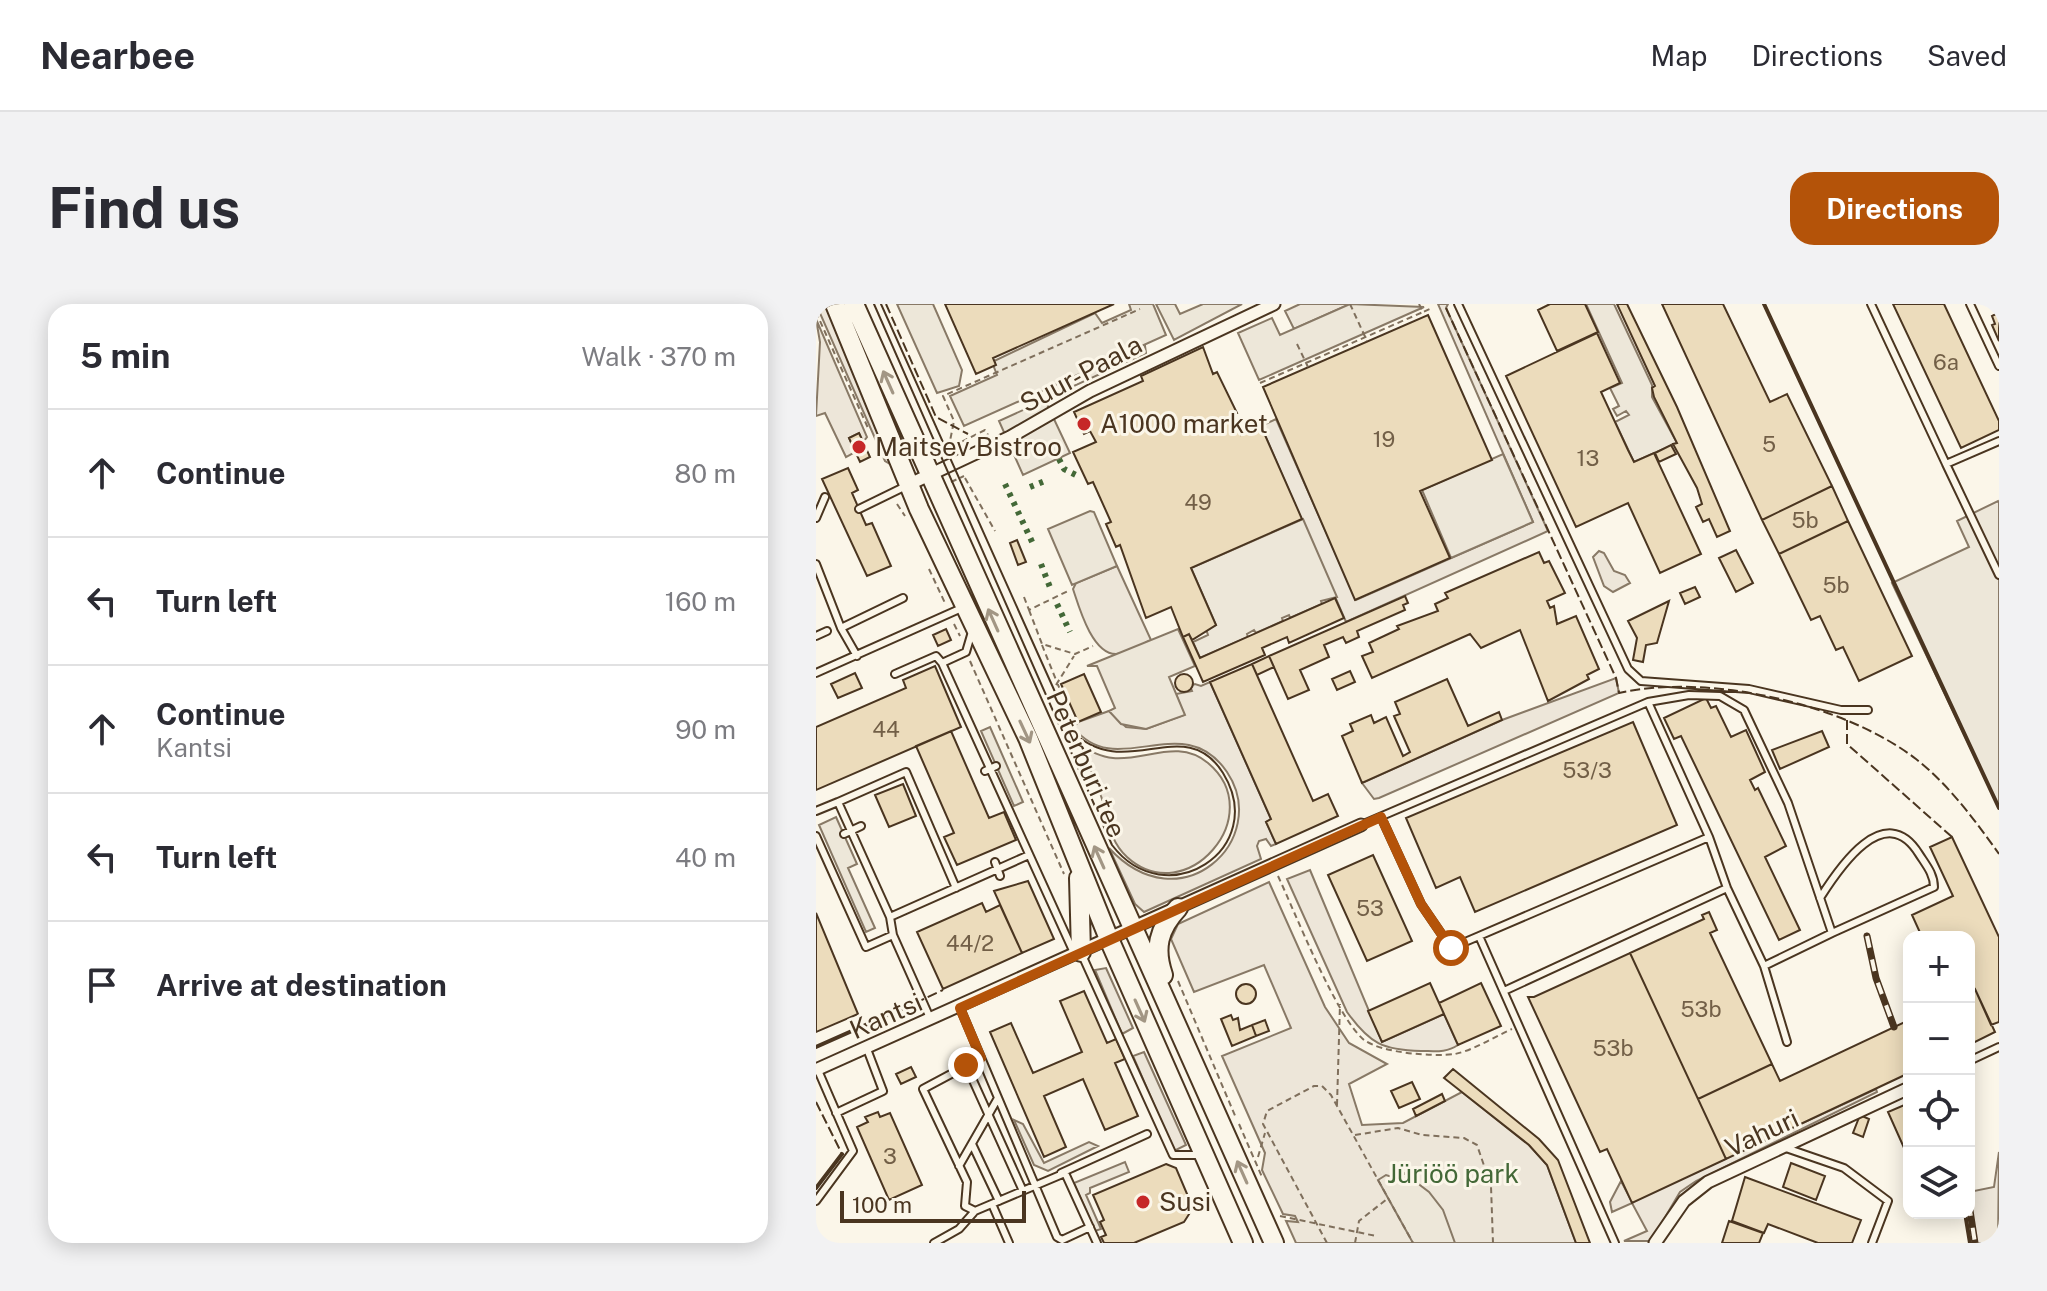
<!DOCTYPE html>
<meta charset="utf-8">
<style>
:root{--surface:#fff;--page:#f2f2f3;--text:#2b2b33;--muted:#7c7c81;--line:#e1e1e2;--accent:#b45309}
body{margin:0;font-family:"Public Sans",sans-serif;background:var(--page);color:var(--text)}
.controls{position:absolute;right:24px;bottom:24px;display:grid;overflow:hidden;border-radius:16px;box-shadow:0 4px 20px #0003}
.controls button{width:72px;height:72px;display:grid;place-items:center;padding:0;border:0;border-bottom:2px solid var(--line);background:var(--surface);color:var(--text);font:40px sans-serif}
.scale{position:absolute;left:24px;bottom:20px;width:186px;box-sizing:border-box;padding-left:8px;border:4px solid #4a3520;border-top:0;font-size:22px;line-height:28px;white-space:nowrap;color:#4a3520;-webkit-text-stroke:6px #fbf6e9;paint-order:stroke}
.stop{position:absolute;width:24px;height:24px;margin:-18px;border:6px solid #b45309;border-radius:50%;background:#fff}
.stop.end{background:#b45309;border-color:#fff;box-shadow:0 2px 8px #0008}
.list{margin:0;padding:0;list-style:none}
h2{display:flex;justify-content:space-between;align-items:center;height:104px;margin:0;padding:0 32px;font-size:34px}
h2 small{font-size:26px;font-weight:400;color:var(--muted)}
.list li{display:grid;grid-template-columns:52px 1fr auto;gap:24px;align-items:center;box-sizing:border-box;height:128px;padding:0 32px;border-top:2px solid var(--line)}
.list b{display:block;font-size:30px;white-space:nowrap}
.list p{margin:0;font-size:26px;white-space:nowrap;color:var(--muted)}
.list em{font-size:26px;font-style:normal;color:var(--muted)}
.icon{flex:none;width:44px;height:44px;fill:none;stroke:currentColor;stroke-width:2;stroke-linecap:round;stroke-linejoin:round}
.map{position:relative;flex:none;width:1183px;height:939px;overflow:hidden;border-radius:24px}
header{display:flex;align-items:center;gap:48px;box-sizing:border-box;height:112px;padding:0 40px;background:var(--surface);border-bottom:2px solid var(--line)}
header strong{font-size:38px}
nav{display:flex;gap:44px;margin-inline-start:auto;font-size:28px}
.intro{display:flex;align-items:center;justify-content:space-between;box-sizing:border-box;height:192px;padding:0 48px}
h1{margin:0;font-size:56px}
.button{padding:20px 36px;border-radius:24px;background:var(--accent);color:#fff;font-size:28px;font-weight:700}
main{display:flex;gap:48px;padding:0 48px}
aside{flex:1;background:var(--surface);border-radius:24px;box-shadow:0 4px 20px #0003}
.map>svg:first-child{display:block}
</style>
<header>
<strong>Nearbee</strong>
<nav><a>Map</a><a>Directions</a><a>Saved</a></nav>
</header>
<div class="intro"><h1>Find us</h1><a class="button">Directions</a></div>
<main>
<aside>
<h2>5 min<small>Walk · 370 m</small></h2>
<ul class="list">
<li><svg class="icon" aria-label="ahead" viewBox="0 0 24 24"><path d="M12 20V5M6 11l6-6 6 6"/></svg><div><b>Continue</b></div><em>80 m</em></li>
<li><svg class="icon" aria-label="left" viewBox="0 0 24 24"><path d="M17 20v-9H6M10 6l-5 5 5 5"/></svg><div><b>Turn left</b></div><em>160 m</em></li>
<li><svg class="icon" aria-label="ahead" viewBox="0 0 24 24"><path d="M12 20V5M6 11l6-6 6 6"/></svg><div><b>Continue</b><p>Kantsi</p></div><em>90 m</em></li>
<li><svg class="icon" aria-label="left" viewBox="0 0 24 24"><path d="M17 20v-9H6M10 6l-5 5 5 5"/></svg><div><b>Turn left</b></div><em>40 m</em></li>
<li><svg class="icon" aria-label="arrive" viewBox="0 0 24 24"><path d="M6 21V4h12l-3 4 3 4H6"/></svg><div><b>Arrive at destination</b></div></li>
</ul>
</aside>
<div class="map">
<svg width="1183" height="939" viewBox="0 0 1183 939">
<rect width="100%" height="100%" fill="#fbf6e9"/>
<path fill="#ede6d9" stroke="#887966" stroke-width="2" d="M0 0 14 3 74 160 69 157Z
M484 0H531L532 1 478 25 469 7Z
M622 0H632L630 4 732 227 530 318 445 122 460 115 540 296 717 218Z
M0 15 51 133 47 138 43 129 33 134 39 148 30 153 9 109 0 112 4 38Z
M328 35 330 49 234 93 228 79 237 82 264 71 261 64 268 61 272 68 298 56 295 47 302 46 305 52 323 44Z
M783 247 788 249 798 267 809 271 814 279 797 288 788 282 777 253Z
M301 262 335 336C324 341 311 350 300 350 276 350 263 303 257 285L260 279Z
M800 374 803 389 563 494 558 495 546 479 686 416Z
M394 378 455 515 450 518 460 540 455 542 450 535 443 537 441 542 445 555 328 608 319 600 293 544C365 622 456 535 411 468 367 403 301 478 258 424L262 418 293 407 310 423 330 425 368 411 360 390 376 387 374 382 379 380 385 382Z
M263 441C274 447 285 453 297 454 330 457 362 434 392 459 454 511 370 607 311 553 292 536 293 514 285 492 279 474 271 458 263 441Z
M494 566 566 738 628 710 642 741C630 749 619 747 605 747 567 746 554 740 531 708L471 575Z
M453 578 509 703 533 739 571 760 533 780 546 821 587 819 646 788 713 841 731 861 760 939H480L470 917 482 918 479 912 467 910 446 866 449 849 406 752 475 724 448 661 378 688 355 635 362 620Z
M290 664 317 724 306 730 279 666Z
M328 748 370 841 358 847 317 752Z
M1060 785 1061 788 880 877 864 888 835 937H808L831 927 816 899 796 908 794 898 805 877 816 898Z
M1183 848 1182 939H1154L1149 909H1153V888L1178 883Z"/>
<path fill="#ede7d9" stroke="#887966" stroke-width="2" d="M81 0H117L146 66 143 82 121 89Z
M313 0H337L350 31 148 122 134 92 181 71 176 58 279 9 286 19 315 6Z
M340 0H359L364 10 387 0H426L358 36Z
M534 0 608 3 443 76 422 29 456 14 464 31Z
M770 0H798L836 81V93L861 139 818 158 799 118 813 111 810 107 801 112 797 105 803 102 794 84 806 79Z
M229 96 254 149 207 171 183 117Z
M687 150 717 218 635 254 606 186Z
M1182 197 1183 199V504L1076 279 1153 243 1141 217Z
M274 207 278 208 301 262 256 281 232 225Z
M487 215 521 293 505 297 506 300 474 314 473 311 466 314 467 317 440 329 438 326 431 330 432 333 384 354 377 338 392 331 390 325 400 321 375 264Z
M362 325 379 362 353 373 369 411 330 425 305 420 293 407 299 404 281 362H271Z
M174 423 207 498 198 502 165 427Z
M20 513 41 560 32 564 59 624 50 628 3 521Z
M198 816 207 820 228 859 273 838 282 842 232 867 218 861Z
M309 858 313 868 274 884V889L270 891 285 925 279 927 258 879Z
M588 869 613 888 627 906 639 939H597L562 876 570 871 583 875Z"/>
<path fill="#ecdcbc" stroke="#4a3520" stroke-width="2" d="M129 0H298L177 54 180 61 160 70Z
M734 0H769L782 28 741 47 722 6Z
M801 0H811L861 103 914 227 901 233 893 215 887 218 880 203 886 200 881 184 857 140 861 139 838 93 836 84 839 82Z
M846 0H907L954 98 971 90 1016 182 946 216Z
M1077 0H1128L1183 117V126L1145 144Z
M1176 0H1183V37L1176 21 1179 20 1176 12 1180 10Z
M612 11 676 156 604 187 634 254 539 296 447 83Z
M781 29 804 79 785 88 812 146 818 158 838 149 885 250 844 269 812 199 760 223 690 72Z
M387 43 397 70 401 68 421 109 417 111 425 131 445 122 486 215 375 264 400 321 376 336 373 330 367 333 355 303 330 314 304 241 300 243 290 220 295 218 277 178 272 180 257 148 280 138 274 127 268 130 258 108 327 77 325 72Z
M43 129 54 153 44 158 33 134Z
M855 141 860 150 843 158 839 149Z
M32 164 42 186 36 189 50 221 56 219 75 262 51 272 6 175Z
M1016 182 1032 217 963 250 946 216Z
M1032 217 1096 352 1043 377 1027 343 1020 346 1004 312 995 316 963 250Z
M201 236 210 258 202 261 194 239Z
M920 246 937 279 920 288 903 254Z
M723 248 728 259 733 257 749 289 731 297 734 304 738 302 741 320 760 312 783 365 771 371 773 375 732 397 704 326 665 344 654 330 556 374 546 352 557 348 553 339 583 325 581 322 622 307 619 300 632 294 629 289Z
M879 283 884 293 869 300 864 289Z
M589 292 592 299 587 301 589 306 541 327 543 333 530 339 527 333 508 341 513 353 484 366 493 386 472 395 453 352Z
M519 294 528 314 473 339 471 333 446 344 449 351 387 378 367 333 373 330 384 354Z
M853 297 841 339 830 341 827 358 817 356 821 334 812 317Z
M130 325 135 336 122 342 117 331Z
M453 352 458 363 441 371 436 360Z
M436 360 497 497 512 490 522 512 460 540 450 518 455 515 394 378Z
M119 362 145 423 0 486V423L90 384 87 376Z
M534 367 539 378 521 386 516 375Z
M39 369 46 384 22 394 15 380Z
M359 379a9 9 0 1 1 18 0a9 9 0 1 1-18 0Z
M268 370 285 408 262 418 245 380Z
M631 375 652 422 683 408 686 416 546 479 526 432 537 427 534 420 555 411 558 419 570 413 587 452 594 448 578 412 584 410 579 398Z
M890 394 895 404 900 402 915 433 930 426 949 468 934 476 939 486 942 484 970 542 949 553 984 626 963 636 865 432 858 435 848 414Z
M817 418 861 521 659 608 644 573 620 584 590 514Z
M135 427 173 514 188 508 200 536 141 561 128 533 138 529 100 442Z
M1006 427 1013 443 964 465 956 446Z
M87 480 100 512 73 523 59 491Z
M1136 533 1183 633V718L1175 721 1159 685 1153 688V633H1106L1096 611 1137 592 1114 543Z
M557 551 596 637 551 657 512 571Z
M212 577 238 635 206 649 178 587Z
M166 599 170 608 184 601 206 649 127 685 101 628Z
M893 608 901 626 894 629 956 760 882 795 814 649 888 615 886 611Z
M0 609 42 710 0 728Z
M814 649 910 855 816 899 791 845 784 848 712 693H718Z
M614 679 628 710 566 738 552 707Z
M665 679 685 722 642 741 623 699Z
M420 690a10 10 0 1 1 20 0a10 10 0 1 1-20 0Z
M1159 685 1179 728 1153 741V688Z
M268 687 291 739 300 735 309 755 299 759 322 812 289 826 267 775 228 792 250 843 228 853 174 728 195 719 217 769 266 748 244 697Z
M415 711 417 716 422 714 424 726 436 721 440 732 416 742 405 715Z
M449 716 453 727 440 732 436 721Z
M1093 716V769L910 855 882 795 956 760 964 777Z
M95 763 100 773 85 780 80 770Z
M637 765 723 835 742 856 774 939H760L731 861 713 841 628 774Z
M596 778 604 795 583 804 575 787Z
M626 790 629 797 600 812 597 805Z
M1093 799V855L1072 808Z
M62 808 64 813 74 809 106 881 73 896 41 823 52 818 49 813Z
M1044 811 1053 815 1047 833 1037 829Z
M975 859 1009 872 1000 896 967 883Z
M350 860 360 864 377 904 368 918 318 939H288L285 933 290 931 284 918 288 916 277 891Z
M929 873 1045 916 1036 939H1002L952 920 948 929 916 917Z
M913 917 947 929 943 939H906Z"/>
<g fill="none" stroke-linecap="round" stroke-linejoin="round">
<defs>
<path id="service" d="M642 0 812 365 825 377 933 385 1025 406H1052
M1055 0 1130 160 1183 137
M1154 0 1183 62
M1130 160 1183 271
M43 205 90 182
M0 214 9 193
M0 260 25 324 41 352
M25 324 87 294
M0 332 11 327
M126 359 150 348 155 331
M0 369 148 303
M79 370 120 352 126 359 259 651
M832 398 873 391 904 392 928 406 972 499 1016 629 948 662
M169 467 180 462
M0 507 22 498
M565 513 605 600 635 644 663 632 799 939
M545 521 832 398 893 533 663 632
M28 530 45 522
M0 532 50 643 77 631
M893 533 911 584 948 662 971 738
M179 558 184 572
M140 584 90 468 22 498 74 613 213 551
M1004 594C1023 564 1069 495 1103 550 1110 561 1118 570 1118 583L1016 629
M74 613 77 631 114 714
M266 651 357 851H385
M688 687 911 584
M144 704 241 933 246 936 274 923
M165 754 107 785 151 878 149 902 159 907 249 869 281 939
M1153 757 1183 743
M150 761 207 887
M20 809 67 787 51 745
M156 840 183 897
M967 843 1028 864 1072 897 1056 939
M143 862 182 794
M245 869 331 830
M0 897 37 847 1 764
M176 900 193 939
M118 939 143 925 159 907"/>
<path id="minor" d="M94 180 194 133 274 87 458 0
M2 765 545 521
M839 939 868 897 892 878 1093 784"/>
<path id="trunk" d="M19 0 103 205 212 434 293 635 427 939
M38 0 458 939
M263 574 265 648
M347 671C338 645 342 625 362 604"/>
</defs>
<use href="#service" stroke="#4a3520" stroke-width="10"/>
<use href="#minor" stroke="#4a3520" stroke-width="15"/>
<use href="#trunk" stroke="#4a3520" stroke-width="22"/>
<path stroke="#7f6f5c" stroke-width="2" stroke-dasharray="6 4" stroke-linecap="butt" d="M534 0 551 37
M603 0 607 8 616 4
M0 8 52 124
M481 40 492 63
M444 79 607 8
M137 142 169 126 172 131
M137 144 134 137 138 117 127 92 324 5
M149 174 179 227
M135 178 148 172
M81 200 89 212
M113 265 129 299
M208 293 213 306 252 287
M213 306 226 340 259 350 277 342
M138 320 144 332
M226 341 257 418
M154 357 248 570
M240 381 258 352
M462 572C479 608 520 713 548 736 566 749 617 753 639 750 658 746 678 733 696 725
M362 677 420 814
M521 801 524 700
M423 820 446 873
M539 831 582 824 606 831 648 834 661 841 675 882 677 939
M442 853 449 829
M464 912 560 932
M511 939 447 820 451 807 498 782H506L515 791 597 939
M539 939 543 917 571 895"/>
<use href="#service" stroke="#fbf6e9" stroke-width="6"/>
<use href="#minor" stroke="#fbf6e9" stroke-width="11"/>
<use href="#trunk" stroke="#fbf6e9" stroke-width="18"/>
<path stroke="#4a3520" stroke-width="2" d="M58 0 296 541C350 612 454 545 407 469 369 408 310 479 257 428L65 0"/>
<defs>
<path id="rail" d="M1051 632 1060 674 1078 723
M1153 900 1159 939"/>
</defs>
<use href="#rail" stroke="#4a3520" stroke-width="7"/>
<use href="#rail" stroke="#fbf6e9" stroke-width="4" stroke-dasharray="12" stroke-linecap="butt"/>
<path stroke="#436837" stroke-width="6" stroke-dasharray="4 6" stroke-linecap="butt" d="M243 155 248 165 260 171
M189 180 218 242
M214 183 229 177
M225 260 235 286
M241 300 254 328"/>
<path stroke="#4a3520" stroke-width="2" stroke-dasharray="10 4" stroke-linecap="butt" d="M70 0 120 113 152 130
M630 4 800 374 803 389C892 369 1027 399 1100 455 1133 481 1158 515 1183 550
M1031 416V440L1136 533
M99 699 127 686
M0 798 26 850"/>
<path stroke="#4a3520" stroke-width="4" d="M948 0 1183 504
M0 743 99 699
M0 884 26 850
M1149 909 1154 939"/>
</g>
<defs><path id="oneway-shaft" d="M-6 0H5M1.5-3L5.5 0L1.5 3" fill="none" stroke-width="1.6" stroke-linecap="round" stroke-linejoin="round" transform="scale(2)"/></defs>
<g stroke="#a29684">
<use href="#oneway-shaft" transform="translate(72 78) rotate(-114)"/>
<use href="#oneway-shaft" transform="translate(177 316) rotate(-114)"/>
<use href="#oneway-shaft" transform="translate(209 428) rotate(65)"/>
<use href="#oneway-shaft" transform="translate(283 553) rotate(-114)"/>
<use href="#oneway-shaft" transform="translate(324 707) rotate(66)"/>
<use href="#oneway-shaft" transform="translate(426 868) rotate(-114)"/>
</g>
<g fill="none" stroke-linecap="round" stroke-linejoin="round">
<path stroke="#b45309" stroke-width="10" d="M150 761 165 754 144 704 565 513 605 600 635 644"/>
</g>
<g fill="#c62828" stroke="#fbf6e9" stroke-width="3">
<circle cx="268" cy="120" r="8"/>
<circle cx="43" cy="143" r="8"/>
<circle cx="327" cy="898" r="8"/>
</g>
<g text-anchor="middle" stroke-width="6" stroke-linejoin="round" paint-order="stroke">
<g font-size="22" fill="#725f47">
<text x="1130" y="66">6a</text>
<text x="568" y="143">19</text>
<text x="953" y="148">5</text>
<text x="772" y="162">13</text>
<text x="382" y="206">49</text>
<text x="989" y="224">5b</text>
<text x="1020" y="289">5b</text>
<text x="70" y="433">44</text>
<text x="771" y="474">53/3</text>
<text x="554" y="612">53</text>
<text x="154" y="647">44/2</text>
<text x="885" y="713">53b</text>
<text x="797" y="752">53b</text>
<text x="74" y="860">3</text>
</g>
<g font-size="26" fill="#4a3520" stroke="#fbf6e9">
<text transform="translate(265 70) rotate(-28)" y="9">Suur-Paala</text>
<text transform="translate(270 460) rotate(66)" y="9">Peterburi tee</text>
<text transform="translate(70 712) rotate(-24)" y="9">Kantsi</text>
<text transform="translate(946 829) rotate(-25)" y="9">Vahuri</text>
</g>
<g font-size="26" fill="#4a3520" stroke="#fbf6e9" text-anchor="start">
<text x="284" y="129">A1000 market</text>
<text x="59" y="152">Maitsev Bistroo</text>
<text x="343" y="907">Susi</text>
</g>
<g font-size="26" fill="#436837" stroke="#fbf6e9">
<text x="637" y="879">Jüriöö park</text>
</g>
</g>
</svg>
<div class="controls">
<button>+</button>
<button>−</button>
<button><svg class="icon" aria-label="locate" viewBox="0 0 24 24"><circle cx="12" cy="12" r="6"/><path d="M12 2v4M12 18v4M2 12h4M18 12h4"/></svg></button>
<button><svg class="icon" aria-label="layers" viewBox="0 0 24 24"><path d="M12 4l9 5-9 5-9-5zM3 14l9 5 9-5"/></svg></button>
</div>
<div class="scale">100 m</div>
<div class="stop" style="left:635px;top:644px"></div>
<div class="stop end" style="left:150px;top:761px"></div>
</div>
</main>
